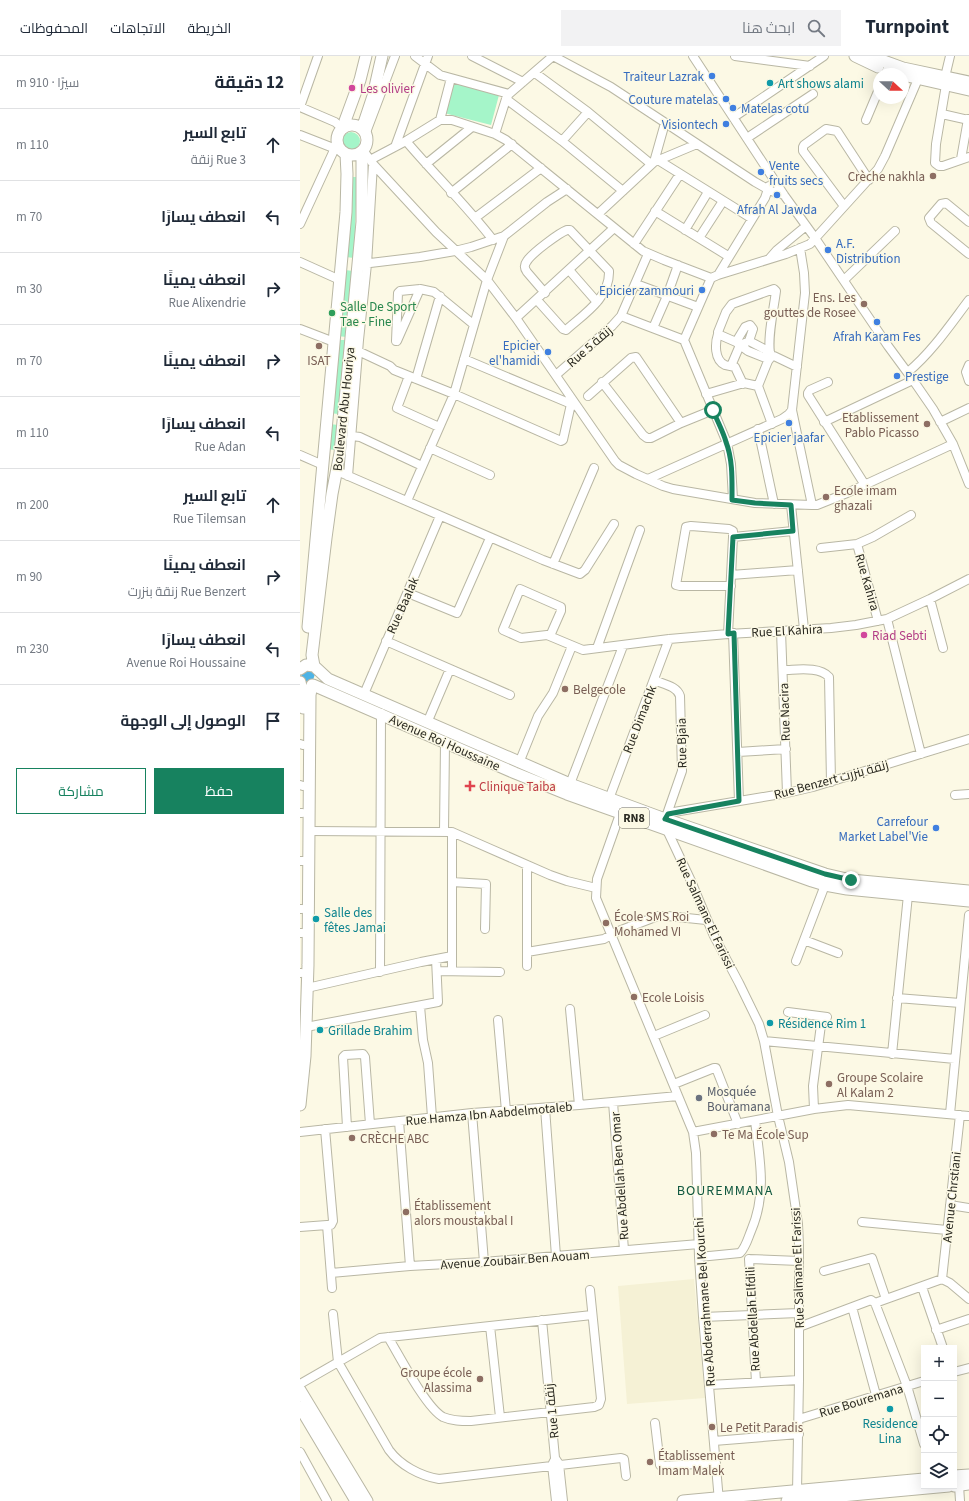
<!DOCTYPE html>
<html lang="ar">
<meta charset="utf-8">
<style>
:root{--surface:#fff;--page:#f2f2f3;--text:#1f2937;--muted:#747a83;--line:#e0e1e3;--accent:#17825f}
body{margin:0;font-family:"Source Sans 3",Cairo,sans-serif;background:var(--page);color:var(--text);direction:rtl}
.controls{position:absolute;right:12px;bottom:12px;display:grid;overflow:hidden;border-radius:0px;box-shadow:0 4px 16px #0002}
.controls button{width:36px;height:36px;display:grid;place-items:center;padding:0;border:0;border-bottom:1px solid var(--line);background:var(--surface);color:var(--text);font:20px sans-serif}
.compass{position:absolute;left:573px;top:12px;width:36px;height:36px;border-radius:50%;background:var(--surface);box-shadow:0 4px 16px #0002;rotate:111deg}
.stop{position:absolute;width:12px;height:12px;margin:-9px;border:3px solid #17825f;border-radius:50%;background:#fff}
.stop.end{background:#17825f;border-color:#fff;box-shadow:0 1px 4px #0008}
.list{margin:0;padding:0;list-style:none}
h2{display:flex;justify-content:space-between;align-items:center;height:52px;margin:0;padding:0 16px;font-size:17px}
h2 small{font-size:13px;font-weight:400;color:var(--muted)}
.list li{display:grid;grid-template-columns:26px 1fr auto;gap:12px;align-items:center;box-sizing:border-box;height:72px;padding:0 16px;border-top:1px solid var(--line)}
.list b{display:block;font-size:15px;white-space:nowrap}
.list p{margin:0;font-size:13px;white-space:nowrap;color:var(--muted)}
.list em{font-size:13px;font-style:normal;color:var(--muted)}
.actions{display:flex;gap:8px;padding:12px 16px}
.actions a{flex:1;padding:9px 0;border:1px solid var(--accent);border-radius:0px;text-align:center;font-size:14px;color:var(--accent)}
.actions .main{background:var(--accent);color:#fff}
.icon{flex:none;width:22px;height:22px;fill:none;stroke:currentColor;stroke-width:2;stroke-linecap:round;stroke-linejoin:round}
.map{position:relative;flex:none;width:669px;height:1445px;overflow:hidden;direction:ltr}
header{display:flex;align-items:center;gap:24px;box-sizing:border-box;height:56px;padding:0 20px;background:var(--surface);border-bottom:1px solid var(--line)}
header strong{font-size:19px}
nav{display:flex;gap:22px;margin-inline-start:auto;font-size:14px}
.search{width:280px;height:36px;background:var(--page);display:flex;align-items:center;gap:10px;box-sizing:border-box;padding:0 14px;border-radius:0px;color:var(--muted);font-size:15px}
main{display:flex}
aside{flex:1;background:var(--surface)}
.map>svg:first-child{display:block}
</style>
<header>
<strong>Turnpoint</strong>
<div class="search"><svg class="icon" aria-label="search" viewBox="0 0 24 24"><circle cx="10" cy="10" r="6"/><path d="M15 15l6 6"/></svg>ابحث هنا</div>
<nav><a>الخريطة</a><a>الاتجاهات</a><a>المحفوظات</a></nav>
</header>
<main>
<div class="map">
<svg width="669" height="1445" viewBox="0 0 669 1445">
<rect width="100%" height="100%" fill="#fcf9e5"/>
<path fill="#f5f1d5" d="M394 1223 405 1342 327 1348 318 1230Z"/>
<path fill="#a5f5c9" d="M152 25 199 39 191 69 144 57Z
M42 85a9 9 0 1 1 18 0a9 9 0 1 1-18 0Z
M51 121H57L54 202 46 201Z
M45 214 53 215 46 281 38 280Z
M38 284H46L38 358 30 357Z
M30 368 38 369 35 394 27 393Z"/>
<path fill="#4db3e5" d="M9 612 15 618 13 624 7 626 2 622 1 618Z"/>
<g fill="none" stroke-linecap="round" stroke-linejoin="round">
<defs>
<path id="minor" d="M115 0 140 19 209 38
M172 0 223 26
M253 0 311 31 455 126 471 135 484 139
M393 0 484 139 515 182 588 290 613 324 633 353 653 388 669 428
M435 0 510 10
M235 17 288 56 351 108
M586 18 587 14
M645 21 650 0
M646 29 636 88 635 107 639 110H643L669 101
M206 43 262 85 323 135
M0 51 18 0
M0 51 35 66 42 72
M642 58 669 64
M434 61 524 0
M140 64 151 22
M566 64 579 33
M195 78 206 43 209 38 253 0
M0 79 41 95
M65 79 95 0
M447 82 513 38
M106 85C134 118 166 149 193 184
M262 85 288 56
M95 91 128 0
M63 94 73 108 136 176 187 224 216 262 315 405 319 409 336 418 363 430 373 433 455 447 512 449H517L547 437 653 388
M661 103 668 63
M70 104 106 85 140 64H152L195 78 206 84 343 195 364 204 411 222
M358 104 451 162
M354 106 365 67
M126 108 172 71
M151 137 212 88
M544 150 503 95V91L504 89 526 73 537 75 569 124
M355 155 428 200
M298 158 354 106 397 88
M175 162 241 112
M669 166 646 147 641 148 629 162 631 167 669 198
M0 168 35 92
M385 174 408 136
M399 182 423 145
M334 188 380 118
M500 192 504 217 505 237 492 354 512 449
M470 202 477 194 506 170
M0 206 40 224
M62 208 120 201 155 195 171 191 204 180
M269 214 297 246
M418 219 465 142 469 130
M544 224 595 175
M336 228 398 251
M237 244 263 273 266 274C284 258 310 242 309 215L270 174H267C259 177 232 197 227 205 224 209 224 212 227 216L245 237
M321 260 384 284
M216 262 314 172
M353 272 367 240 378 209
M0 273 34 286
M418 278C415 287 414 304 425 309 428 310 432 310 435 311L443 328
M384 284 411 222 418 219 486 198 510 188 578 113 585 100 618 23
M384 284 427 387 431 408 433 443
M96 285 98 237 100 235 120 233 134 236 173 268
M97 285 120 233
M436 286 445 271 450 269 453 273 449 285 470 296
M55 295H58L90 310 94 314 154 338 261 385 263 384 271 348
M164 303 276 350
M468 303 448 295 436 286 420 279 418 276 426 256 432 248 474 233 476 235C474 252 466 286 471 301
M669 309 666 316 669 325
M431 310 440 289 445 287
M608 316C632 296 650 269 669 244
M256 319 312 270 321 260 348 198
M109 320 97 352 139 371
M116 323 140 240
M302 326 343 379 347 382H351L381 367 413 354
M528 326 510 334 508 337V339L565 429
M458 330 468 305 471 301 474 300 497 311
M406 338 444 327 458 330 472 368
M288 340 331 302 336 301 381 367
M524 366 613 324
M640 366 669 352
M458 373 474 448
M52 380 60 381 122 410
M130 392 190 419
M0 399 23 409
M37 415 243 504 280 518 285 514 314 468
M48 420 59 284 67 208 73 108
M348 423 482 363 489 358 492 354
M107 445 154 338 187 224 204 180 247 146 267 133
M491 449 504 573
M433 481 493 475
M557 488 578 565
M521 492 557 488 573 481 611 459
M253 508 294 412
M431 519 498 514
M108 537 157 557 190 482
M630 543 643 592
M587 563 621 698
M481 575 487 737
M433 577 439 745
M428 578 433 481V475L429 473 391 470 386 471 376 529 380 530H431
M250 580 261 555V551L220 533 203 574 221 582 247 579 283 594 369 583 428 578 531 572 556 569 587 563 630 543 669 523
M86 585 210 639
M297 592 340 474
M483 614C497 614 519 610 529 621L531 726
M354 624C363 628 377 630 380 640L382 715 366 761
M64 638 140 460
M127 667 150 613
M0 688 3 689
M438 696 486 693
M219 707 238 660 253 637 272 590
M270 728 323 590
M0 729 3 730
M655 739 669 738
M309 743 369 583
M0 757H2
M368 757 487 737 513 731 669 683
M320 758 297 823 296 842 393 1076 396 1097 399 1201 403 1261 419 1445
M367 774 391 825 414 880 439 927 459 968 464 985 478 1060 489 1106 498 1168 499 1189V1324L497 1436
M9 775 152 776 250 819 267 825 296 832
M144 776 145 686
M0 805H3
M152 826 186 828 185 873
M0 853H2
M0 877H2
M504 884 538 897
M227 896 304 883 316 876 358 860H368L406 864
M496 905 525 829
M227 910V809
M137 915 200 916
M152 915V776
M80 916 81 657
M0 917H1
M7 932 121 906 152 900
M597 942 660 947
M120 950 123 984 128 1007 132 1061
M270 953 279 1049
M488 956 527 961
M198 964 206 1055
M6 971 138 946 136 903
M354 980 405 959
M464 985 655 1003
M592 998 608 839
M374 1028 414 1012H416L438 1068
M313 1046 324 1194
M245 1052 256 1200
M514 1053 513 1030 522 961
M172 1057 184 1206
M650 1058 669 859
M99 1065 110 1210
M47 1071 43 1001 45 999 63 998 65 1001 70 1068
M25 1073 33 1165 31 1169H27L32 1232
M0 1076 172 1057 279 1049 378 1040
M393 1076 514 1053 548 1049 669 1060
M650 1149 669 1152
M562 1166 647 1174
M0 1171 27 1169
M399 1201 440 1197C446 1191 448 1182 451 1175 467 1138 460 1104 455 1065
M449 1203 456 1326
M449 1203 499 1205
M524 1215 572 1202 586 1243
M31 1217 110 1210 184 1206 399 1188
M642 1223 660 1059
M642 1223 650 1227 669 1243
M622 1231 643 1292
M575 1247 607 1330 624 1388
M552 1251 576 1339
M33 1258 38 1306 89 1394C100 1409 120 1420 139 1423L321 1402 324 1403 326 1420
M403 1261 498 1257
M242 1264 255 1402 259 1408 263 1445
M190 1270 200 1361
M499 1271 571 1244 575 1247 642 1223
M636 1274 669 1263
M88 1281C99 1299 126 1352 143 1361 152 1365 161 1365 171 1365L294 1351 299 1349 301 1343 290 1234
M654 1316 669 1312
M0 1328 80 1282 292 1259
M409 1329 499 1324
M499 1363 624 1325
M355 1367 360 1409 361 1410 416 1407
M414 1385 499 1378
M0 1396 27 1445
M254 1405 252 1409 256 1445
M659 1429 660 1445"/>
<path id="major" d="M555 0 578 11
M570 0 603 12 669 26
M603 19 669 34
M37 84a15 15 0 1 1 30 0a15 15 0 1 1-30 0Z
M44 71 45 65 60 24 66 0
M62 73 73 40 82 0
M8 571 46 156 47 118 46 98
M14 610 12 599 26 482 32 438 40 397 62 166V95
M0 613 6 609 14 610 28 623 270 728 365 763 525 818 551 824 669 835
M0 626 3 639V652
M13 629 215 717 267 738 512 825 525 829 547 833 669 845
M0 1049 5 1000 8 909 10 639 12 629
M0 1334 67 1445
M0 1351 56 1445
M654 1420 669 1419
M654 1430 669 1428
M383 1445 624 1423
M487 1445 649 1430"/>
</defs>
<use href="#minor" stroke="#b9b7a4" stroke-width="10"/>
<use href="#major" stroke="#b9b7a4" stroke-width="13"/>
<use href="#minor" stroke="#fff" stroke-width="8"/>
<use href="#major" stroke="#fff" stroke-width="11"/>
</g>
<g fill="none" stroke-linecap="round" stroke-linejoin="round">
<path stroke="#17825f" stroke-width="5" d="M413 354C417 365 423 375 426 386 433 404 432 425 432 444L455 447 491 449 493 475 433 481 428 578 434 577 439 745 368 758 365 763 525 818 551 824"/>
</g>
<g fill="#3f7fe0" stroke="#fcf9e5" stroke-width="1.5">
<circle cx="412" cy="20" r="4"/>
<circle cx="426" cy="43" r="4"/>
<circle cx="433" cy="52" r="4"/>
<circle cx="426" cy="68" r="4"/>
<circle cx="461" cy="116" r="4"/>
<circle cx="477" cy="139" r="4"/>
<circle cx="528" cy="194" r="4"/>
<circle cx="402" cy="234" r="4"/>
<circle cx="577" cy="266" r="4"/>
<circle cx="248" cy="296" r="4"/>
<circle cx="597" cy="320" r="4"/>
<circle cx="489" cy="367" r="4"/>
<circle cx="636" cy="772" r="4"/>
</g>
<g fill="#0f9aa8" stroke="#fcf9e5" stroke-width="1.5">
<circle cx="470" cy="27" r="4"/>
<circle cx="16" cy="863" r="4"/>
<circle cx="470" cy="967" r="4"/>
<circle cx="20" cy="974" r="4"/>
<circle cx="590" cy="1353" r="4"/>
</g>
<g fill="#d1479c" stroke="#fcf9e5" stroke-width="1.5">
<circle cx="52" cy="32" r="4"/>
<circle cx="564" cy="579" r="4"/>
</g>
<g fill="#8d6e63" stroke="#fcf9e5" stroke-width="1.5">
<circle cx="633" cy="120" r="4"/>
<circle cx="564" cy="248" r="4"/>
<circle cx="19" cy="290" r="4"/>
<circle cx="627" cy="368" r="4"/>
<circle cx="526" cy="441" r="4"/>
<circle cx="265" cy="633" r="4"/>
<circle cx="306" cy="867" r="4"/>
<circle cx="334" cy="941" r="4"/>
<circle cx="529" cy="1028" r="4"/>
<circle cx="414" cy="1078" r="4"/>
<circle cx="52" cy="1082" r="4"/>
<circle cx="106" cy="1156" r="4"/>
<circle cx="180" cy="1323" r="4"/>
<circle cx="412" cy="1371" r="4"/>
<circle cx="350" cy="1406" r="4"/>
</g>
<circle fill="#2e9e5b" stroke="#fcf9e5" stroke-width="1.5" cx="32" cy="257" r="4"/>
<path fill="#e0444e" stroke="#fcf9e5" stroke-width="1.5" d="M168 724h4v4h4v4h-4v4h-4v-4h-4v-4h4z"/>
<circle fill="#6b7280" stroke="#fcf9e5" stroke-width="1.5" cx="399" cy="1042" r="4"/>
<g text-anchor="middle" stroke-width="3" stroke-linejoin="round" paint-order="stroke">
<rect fill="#fcf9e5" stroke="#69675c" stroke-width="1" x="319" y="752" width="30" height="20" rx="3"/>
<g font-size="12" font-weight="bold" fill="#2a2921">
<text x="334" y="766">RN8</text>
</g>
<g font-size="13" fill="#366cbe" stroke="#fcf9e5" text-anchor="end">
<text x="404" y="25">Traiteur Lazrak</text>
<text x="418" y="48">Couture matelas</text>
<text x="441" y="57" text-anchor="start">Matelas cotu</text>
<text x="418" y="73">Visiontech</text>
<text x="469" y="114" text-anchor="start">Vente<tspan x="469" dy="15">fruits secs</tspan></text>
<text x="477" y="158" text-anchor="middle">Afrah Al Jawda</text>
<text x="536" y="192" text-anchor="start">A.F.<tspan x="536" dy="15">Distribution</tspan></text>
<text x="394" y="239">Epicier zammouri</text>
<text x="577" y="285" text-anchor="middle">Afrah Karam Fes</text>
<text x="240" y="294">Epicier<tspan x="240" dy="15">el'hamidi</tspan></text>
<text x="605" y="325" text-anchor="start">Prestige</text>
<text x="489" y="386" text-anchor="middle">Epicier jaafar</text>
<text x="628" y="770">Carrefour<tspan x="628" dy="15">Market Label'Vie</tspan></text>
</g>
<g font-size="13" fill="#0d838f" stroke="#fcf9e5" text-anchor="start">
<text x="478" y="32">Art shows alami</text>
<text x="24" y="861">Salle des<tspan x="24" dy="15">fêtes Jamai</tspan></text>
<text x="478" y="972">Résidence Rim 1</text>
<text x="28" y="979">Grillade Brahim</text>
<text x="590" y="1372" text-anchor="middle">Residence<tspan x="590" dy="15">Lina</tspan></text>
</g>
<g font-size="13" fill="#b23c85" stroke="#fcf9e5" text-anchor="start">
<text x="60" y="37">Les olivier</text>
<text x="572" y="584">Riad Sebti</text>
</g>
<g font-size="13" fill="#785e54" stroke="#fcf9e5" text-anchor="start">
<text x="625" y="125" text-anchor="end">Crèche nakhla</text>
<text x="556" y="246" text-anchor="end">Ens. Les<tspan x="556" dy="15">gouttes de Rosee</tspan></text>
<text x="19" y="309" text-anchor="middle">ISAT</text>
<text x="619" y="366" text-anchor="end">Etablissement<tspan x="619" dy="15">Pablo Picasso</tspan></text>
<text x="534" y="439">Ecole imam<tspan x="534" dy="15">ghazali</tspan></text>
<text x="273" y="638">Belgecole</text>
<text x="314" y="865">École SMS Roi<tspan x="314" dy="15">Mohamed VI</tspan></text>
<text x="342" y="946">Ecole Loisis</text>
<text x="537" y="1026">Groupe Scolaire<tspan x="537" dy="15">Al Kalam 2</tspan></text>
<text x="422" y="1083">Te Ma École Sup</text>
<text x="60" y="1087">CRÈCHE ABC</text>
<text x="114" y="1154">Établissement<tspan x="114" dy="15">alors moustakbal I</tspan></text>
<text x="172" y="1321" text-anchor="end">Groupe école<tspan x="172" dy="15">Alassima</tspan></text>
<text x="420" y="1376">Le Petit Paradis</text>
<text x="358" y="1404">Établissement<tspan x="358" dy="15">Imam Malek</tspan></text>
</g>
<g font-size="13" fill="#27864d" stroke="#fcf9e5" text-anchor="start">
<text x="40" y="255">Salle De Sport<tspan x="40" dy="15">Tae - Fine</tspan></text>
</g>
<g font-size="13" fill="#2a2921" stroke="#fcf9e5">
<text transform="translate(289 290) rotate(-41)" y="5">Rue 5 زنقة</text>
<text transform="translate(43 353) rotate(-84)" y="5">Boulevard Abu Houriya</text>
<text transform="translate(568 526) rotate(74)" y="5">Rue Kahira</text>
<text transform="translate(102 549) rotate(-66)" y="5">Rue Baalak</text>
<text transform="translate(487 574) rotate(-3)" y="5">Rue El Kahira</text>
<text transform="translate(484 656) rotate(-92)" y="5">Rue Nacira</text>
<text transform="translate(339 663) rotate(-69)" y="5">Rue Dimachk</text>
<text transform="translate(145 686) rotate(24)" y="5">Avenue Roi Houssaine</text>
<text transform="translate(381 687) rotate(-91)" y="5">Rue Bjaia</text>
<text transform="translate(531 723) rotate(-15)" y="5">Rue Benzert زنقة بنزرت</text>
<text transform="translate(406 857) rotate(65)" y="5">Rue Salmane El Farissi</text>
<text transform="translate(189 1057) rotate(-5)" y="5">Rue Hamza Ibn Aabdelmotaleb</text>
<text transform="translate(319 1120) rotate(-94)" y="5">Rue Abdellah Ben Omar</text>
<text transform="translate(651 1141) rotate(-84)" y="5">Avenue Chrstiani</text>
<text transform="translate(215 1203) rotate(-4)" y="5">Avenue Zoubair Ben Aouam</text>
<text transform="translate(497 1212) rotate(-92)" y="5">Rue Salmane El Farissi</text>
<text transform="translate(404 1246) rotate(-94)" y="5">Rue Abderrahmane Bel Kourchi</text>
<text transform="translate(452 1263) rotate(-93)" y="5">Rue Abdellah Elfdili</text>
<text transform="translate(561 1344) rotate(-17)" y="5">Rue Bouremana</text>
<text transform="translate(251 1355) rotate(-96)" y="5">Rue 1 زنقة</text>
</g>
<g font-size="13" fill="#be3a42" stroke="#fcf9e5" text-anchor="start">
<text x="179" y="735">Clinique Taiba</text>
</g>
<g font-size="13" fill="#5b616d" stroke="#fcf9e5" text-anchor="start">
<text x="407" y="1040">Mosquée<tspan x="407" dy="15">Bouramana</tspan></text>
</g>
<g font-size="14" letter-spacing="1" fill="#125940" stroke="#fcf9e5">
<text x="425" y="1139">BOUREMMANA</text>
</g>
</g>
</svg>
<div class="controls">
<button>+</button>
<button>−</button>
<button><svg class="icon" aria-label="locate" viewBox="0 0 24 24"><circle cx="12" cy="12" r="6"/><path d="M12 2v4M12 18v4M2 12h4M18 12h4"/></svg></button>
<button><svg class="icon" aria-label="layers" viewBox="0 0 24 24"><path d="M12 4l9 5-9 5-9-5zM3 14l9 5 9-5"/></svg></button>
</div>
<svg class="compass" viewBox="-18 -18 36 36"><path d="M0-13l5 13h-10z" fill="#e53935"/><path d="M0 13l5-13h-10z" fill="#747a83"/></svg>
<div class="stop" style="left:413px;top:354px"></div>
<div class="stop end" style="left:551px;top:824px"></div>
</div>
<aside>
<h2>12 دقيقة<small>سيرًا · 910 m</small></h2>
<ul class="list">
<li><svg class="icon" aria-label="ahead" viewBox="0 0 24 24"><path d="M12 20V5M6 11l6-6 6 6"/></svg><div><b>تابع السير</b><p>Rue 3 زنقة</p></div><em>110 m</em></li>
<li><svg class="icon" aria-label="left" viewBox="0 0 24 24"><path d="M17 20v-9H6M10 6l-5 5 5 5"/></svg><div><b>انعطف يسارًا</b></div><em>70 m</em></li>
<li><svg class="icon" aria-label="right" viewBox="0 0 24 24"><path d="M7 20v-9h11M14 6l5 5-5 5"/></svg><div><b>انعطف يمينًا</b><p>Rue Alixendrie</p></div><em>30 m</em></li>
<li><svg class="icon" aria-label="right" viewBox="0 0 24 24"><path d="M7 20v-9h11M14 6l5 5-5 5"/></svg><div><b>انعطف يمينًا</b></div><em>70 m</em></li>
<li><svg class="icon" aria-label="left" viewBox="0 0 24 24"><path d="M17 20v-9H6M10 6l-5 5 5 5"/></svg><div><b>انعطف يسارًا</b><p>Rue Adan</p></div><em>110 m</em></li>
<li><svg class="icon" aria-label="ahead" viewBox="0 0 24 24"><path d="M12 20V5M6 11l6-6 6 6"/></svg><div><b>تابع السير</b><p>Rue Tilemsan</p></div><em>200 m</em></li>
<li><svg class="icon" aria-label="right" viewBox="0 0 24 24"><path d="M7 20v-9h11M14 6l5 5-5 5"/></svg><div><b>انعطف يمينًا</b><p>Rue Benzert زنقة بنزرت</p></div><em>90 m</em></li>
<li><svg class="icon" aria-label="left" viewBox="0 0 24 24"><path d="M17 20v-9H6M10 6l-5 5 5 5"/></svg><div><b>انعطف يسارًا</b><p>Avenue Roi Houssaine</p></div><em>230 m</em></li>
<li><svg class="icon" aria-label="arrive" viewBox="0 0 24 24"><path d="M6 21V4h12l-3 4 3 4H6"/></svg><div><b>الوصول إلى الوجهة</b></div></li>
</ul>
<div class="actions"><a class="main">حفظ</a><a>مشاركة</a></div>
</aside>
</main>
